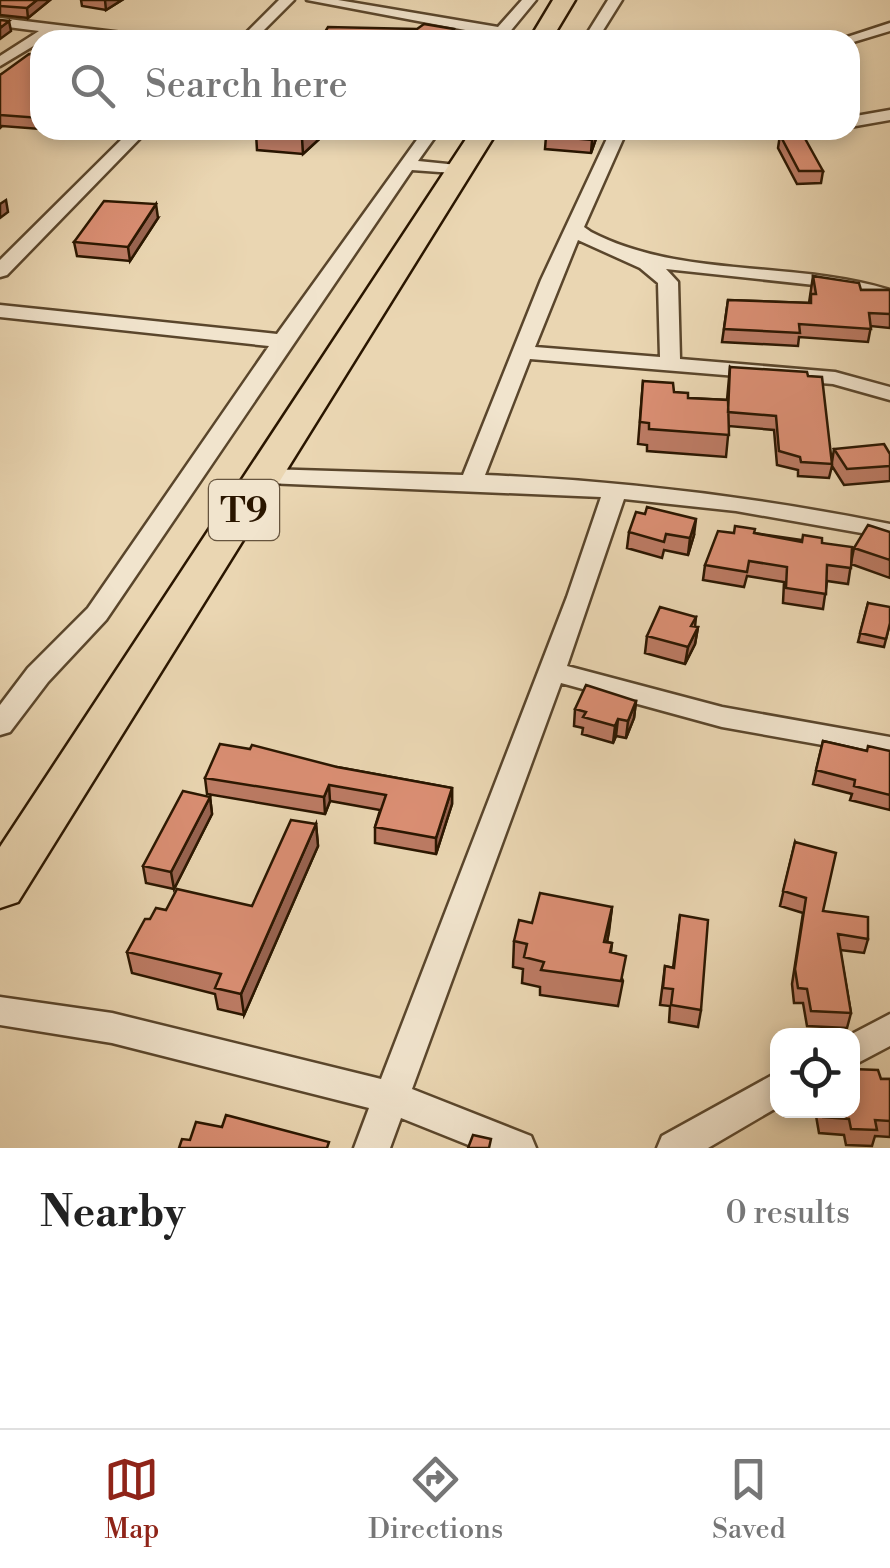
<!DOCTYPE html>
<style>
:root{--surface:#fff;--page:#f2f2f2;--text:#222;--muted:#767676;--line:#e0e0e0;--accent:#8f2418}
body{margin:0;font-family:"Libre Bodoni",serif;background:var(--page);color:var(--text)}
.controls{position:absolute;right:30px;bottom:30px;display:grid;overflow:hidden;border-radius:20px;box-shadow:0 5px 15px #0003}
.controls button{width:90px;height:90px;display:grid;place-items:center;padding:0;border:0;border-bottom:2px solid var(--line);background:var(--surface);color:var(--text);font:50px sans-serif}
.list{margin:0;padding:0;list-style:none}
h2{display:flex;justify-content:space-between;align-items:center;height:130px;margin:0;padding:0 40px;font-size:42px}
h2 small{font-size:32px;font-weight:400;color:var(--muted)}
.icon{flex:none;width:55px;height:55px;fill:none;stroke:currentColor;stroke-width:2;stroke-linecap:round;stroke-linejoin:round}
.map{position:relative;flex:none;width:890px;height:1148px;overflow:hidden}
.search{position:absolute;background:var(--surface);box-shadow:0 5px 15px #0003;left:30px;right:30px;top:30px;height:110px;display:flex;align-items:center;gap:25px;box-sizing:border-box;padding:0 35px;border-radius:30px;color:var(--muted);font-size:38px}
.sheet{height:280px;background:var(--surface)}
nav{display:flex;justify-content:space-around;align-items:center;box-sizing:border-box;height:140px;border-top:2px solid var(--line);background:var(--surface);font-size:28px;color:var(--muted)}
nav a{display:grid;justify-items:center;gap:5px}
nav .on{color:var(--accent)}
.map>svg:first-child{display:block}
</style>
<div class="map">
<svg width="890" height="1148" viewBox="0 0 890 1148">
<rect width="100%" height="100%" fill="#ead6b2"/>
<filter id="stains"><feTurbulence type="fractalNoise" baseFrequency=".002" numOctaves="4"/><feColorMatrix values="0 0 0 0 .2 0 0 0 0 .09 0 0 0 0 .02 0 0 0 .5 -.17"/></filter>
<radialGradient id="worn" r=".72"><stop offset=".6" stop-color="#630" stop-opacity="0"/><stop offset="1" stop-color="#630" stop-opacity=".3"/></radialGradient>
<g fill="none" stroke-linecap="round" stroke-linejoin="round">
<defs>
<path id="minor" d="M279 0H294L254 40H239Z
M307 0H338L498 27 522 0H536L503 40H488L492 35Z
M608 0H622L597 40H583Z
M0 18 147 36 154 40 55 33 0 66V56L39 31 0 26Z
M890 23V31L850 43 838 40Z
M890 110V120L850 127V117Z
M131 130H148L7 275 0 277V260Z
M424 130H440L418 161 467 166V174L412 170 106 620 48 682 10 732 0 735V705L28 668 88 608 269 346 0 317V305L277 334Z
M611 130H627L584 227 591 232C682 279 793 260 890 290V302L842 288 666 269 678 282 680 359 835 372 890 387V400L833 384 530 359 485 475C622 481 756 497 890 524V538L736 511 624 499 567 666 722 707 890 737V757L722 727 561 683 412 1089 531 1136 536 1148H476L401 1118 390 1148H354L369 1108 112 1043 0 1025V997L112 1013 381 1079 567 597 601 497 266 483 254 476 266 469 463 475 541 280ZM578 240 640 268 658 283 660 357 535 347Z
M890 1014V1046L852 1066V1036H848Z
M778 1072V1107L708 1148H657L662 1136Z"/>
<path id="trunk" d="M553 0H575L551 40H529Z
M472 130H498L18 902 0 908V847Z"/>
</defs>
<use href="#minor" stroke="#5a462c" stroke-width="5"/>
<use href="#trunk" stroke="#2a1600" stroke-width="5"/>
<use href="#minor" fill="#f1e4cd" fill-rule="evenodd"/>
<use href="#trunk" fill="#ead6b2" fill-rule="evenodd"/>
</g>
<path fill="#bc7b64" stroke="#2a1600" stroke-width="2.5" d="M0 0H50L28 18 0 15Z
M81 0H122L106 10 82 6Z
M40 55V129L2 126 0 128V75Z
M48 130H108L101 135Z
M329 130 303 154 257 150 256 133Z
M599 130 591 153 545 149 546 136Z
M780 135 823 171 821 183 797 184 778 148Z
M158 218 130 261 77 256 74 242Z
M813 276 861 290H890V328L871 326 868 342 799 337 798 346 722 342 728 300 809 303Z
M730 367 832 462 834 449 890 454V481L844 485 832 466 829 478 798 476V470L777 465 774 430 729 426 726 457 647 451V445L638 444 643 381 688 398 727 400Z
M629 532 694 535 688 555 664 550 662 558 627 548Z
M890 532V578L851 564 848 584 827 581 823 609 783 603 784 582 747 576 744 587 703 580 705 565 734 533H754L822 543 851 563 854 548Z
M868 603 890 623 884 647 858 642Z
M696 617 695 627H698L695 644 685 664 645 653 647 636Z
M636 701 634 718 626 738 616 736 613 743 582 734 583 728 574 726 575 709Z
M823 741 867 751H890V810L850 800 852 794 813 784Z
M337 767 452 788V804L436 854 375 843V827L380 810 330 801 325 814 207 794 205 778Z
M210 797 212 814 174 889 146 883 143 866Z
M316 824 318 846 244 1015 218 1009 215 994 132 973 127 952 150 919 166 910 252 906Z
M795 842 823 911 868 939 864 953 840 950 851 1013 847 1028 807 1026 803 1003H794L792 984 803 913 780 906Z
M612 907 607 942 612 943 611 952 623 981 618 1006 540 995V987L522 983 523 969 513 967 514 941 532 923Z
M680 915 701 1010 698 1027 669 1022 670 1006 660 1005 665 966 673 968Z
M881 1079H890V1137L875 1136 872 1146 846 1145 844 1135 819 1133 815 1110H852Z"/>
<path fill="#996451" stroke="#2a1600" stroke-width="2.5" d="M37 0H50L28 18 27 8Z
M105 0H122L106 10Z
M9 21 11 31 0 39V28Z
M310 130H329L303 154 302 138Z
M595 130H599L591 153 592 140Z
M6 200 8 212 0 218V204Z
M156 204 158 218 130 261 128 247Z
M696 519 694 535 688 555 690 538Z
M698 627 695 644 685 664 688 647Z
M636 701 634 718 626 738 628 721Z
M618 719 616 736 613 743 615 726Z
M329 785 330 801 325 814 324 797Z
M452 788V804L436 854V838Z
M210 797 212 814 174 889 171 872Z
M316 824 318 846 244 1015 241 994Z
M612 907 609 932 602 967 604 942Z"/>
<path fill="#db8f74" stroke="#2a1600" stroke-width="2.5" d="M0 0H37L27 8 0 6Z
M0 20 9 21 0 28Z
M424 24 454 29 448 40H401L402 35 393 40H320L328 27 417 29Z
M29 54 40 55V118L0 115V75Z
M259 130H310L302 138 256 133Z
M548 130H595L592 140 546 136Z
M780 135H803L823 171H799Z
M104 201 156 204 128 247 74 242Z
M813 276 859 283 861 290H890V314L869 313 871 329 799 324 800 333 724 329 728 300 811 303V294H816Z
M730 367 807 372 808 376 822 377 832 464 801 462 800 457 779 451 776 416 728 412Z
M643 381 673 383 674 392 688 393V398L728 400 729 435 649 429V423L640 422Z
M884 444 890 454V466L847 469 834 449Z
M647 507 696 519 690 538 666 534 664 542 629 532 636 512 645 514Z
M868 525 890 532V560L854 548Z
M735 526 755 529 754 533 802 542 803 535 822 538V543L852 547 851 568 827 565 826 594 786 588 787 567 749 561 747 572 705 565 718 531 734 533Z
M868 603 890 607V623L886 639 860 633Z
M660 607 696 617 691 626 698 627 688 647 647 636Z
M586 685 636 701 628 721 618 719 615 726 583 717 586 712 575 709Z
M823 741 867 751 868 746 890 751V795L854 786 855 780 816 770Z
M220 744 250 749 252 745 337 767 452 788 436 838 375 827 386 795 329 785 324 797 205 778Z
M183 791 210 797 171 872 143 866Z
M291 820 316 824 241 994 215 988 221 974 127 952 145 919H150L156 908 166 910 177 889 252 906Z
M795 842 836 853 823 911 868 917V939L838 934 851 1013 811 1011 807 989 798 988 795 969 806 898 783 891Z
M540 893 612 907 604 942 612 943 610 952 626 956 621 981 541 970 544 962 524 957 527 944 514 941 519 920 532 923Z
M680 915 708 920 701 1010 671 1005 673 989 663 988 665 966 674 968Z
M852 1069 878 1070 881 1079H890V1121L875 1120 877 1130 851 1129 849 1119 823 1117 822 1110H852Z
M226 1115 329 1142 327 1148H179L182 1139 190 1140 196 1122 222 1127Z
M473 1135 491 1139 489 1148H468Z"/>
<g text-anchor="middle" stroke-width="9" stroke-linejoin="round" paint-order="stroke">
<rect fill="#f1e4cd" stroke="#66543e" stroke-width="2.5" x="209" y="480" width="70" height="60" rx="8"/>
<g font-size="35" font-weight="bold" fill="#2a1600">
<text x="244" y="522">T9</text>
</g>
</g>
<rect width="100%" height="100%" filter="url(#stains)"/>
<rect width="100%" height="100%" fill="url(#worn)"/>
</svg>
<div class="controls">
<button><svg class="icon" aria-label="locate" viewBox="0 0 24 24"><circle cx="12" cy="12" r="6"/><path d="M12 2v4M12 18v4M2 12h4M18 12h4"/></svg></button>
</div>
<div class="search"><svg class="icon" aria-label="search" viewBox="0 0 24 24"><circle cx="10" cy="10" r="6"/><path d="M15 15l6 6"/></svg>Search here</div>
</div>
<section class="sheet">
<h2>Nearby<small>0 results</small></h2>
<ul class="list">
</ul>
</section>
<nav>
<a class="on"><svg class="icon" aria-label="map" viewBox="0 0 24 24"><path d="M3 6l6-2 6 2 6-2v14l-6 2-6-2-6 2zM9 4v14M15 6v14"/></svg>Map</a>
<a><svg class="icon" aria-label="directions" viewBox="0 0 24 24"><path d="M12 3l9 9-9 9-9-9zM9 14v-3h6M13 9l2 2-2 2"/></svg>Directions</a>
<a><svg class="icon" aria-label="saved" viewBox="0 0 24 24"><path d="M7 4h10v16l-5-4-5 4z"/></svg>Saved</a>
</nav>
